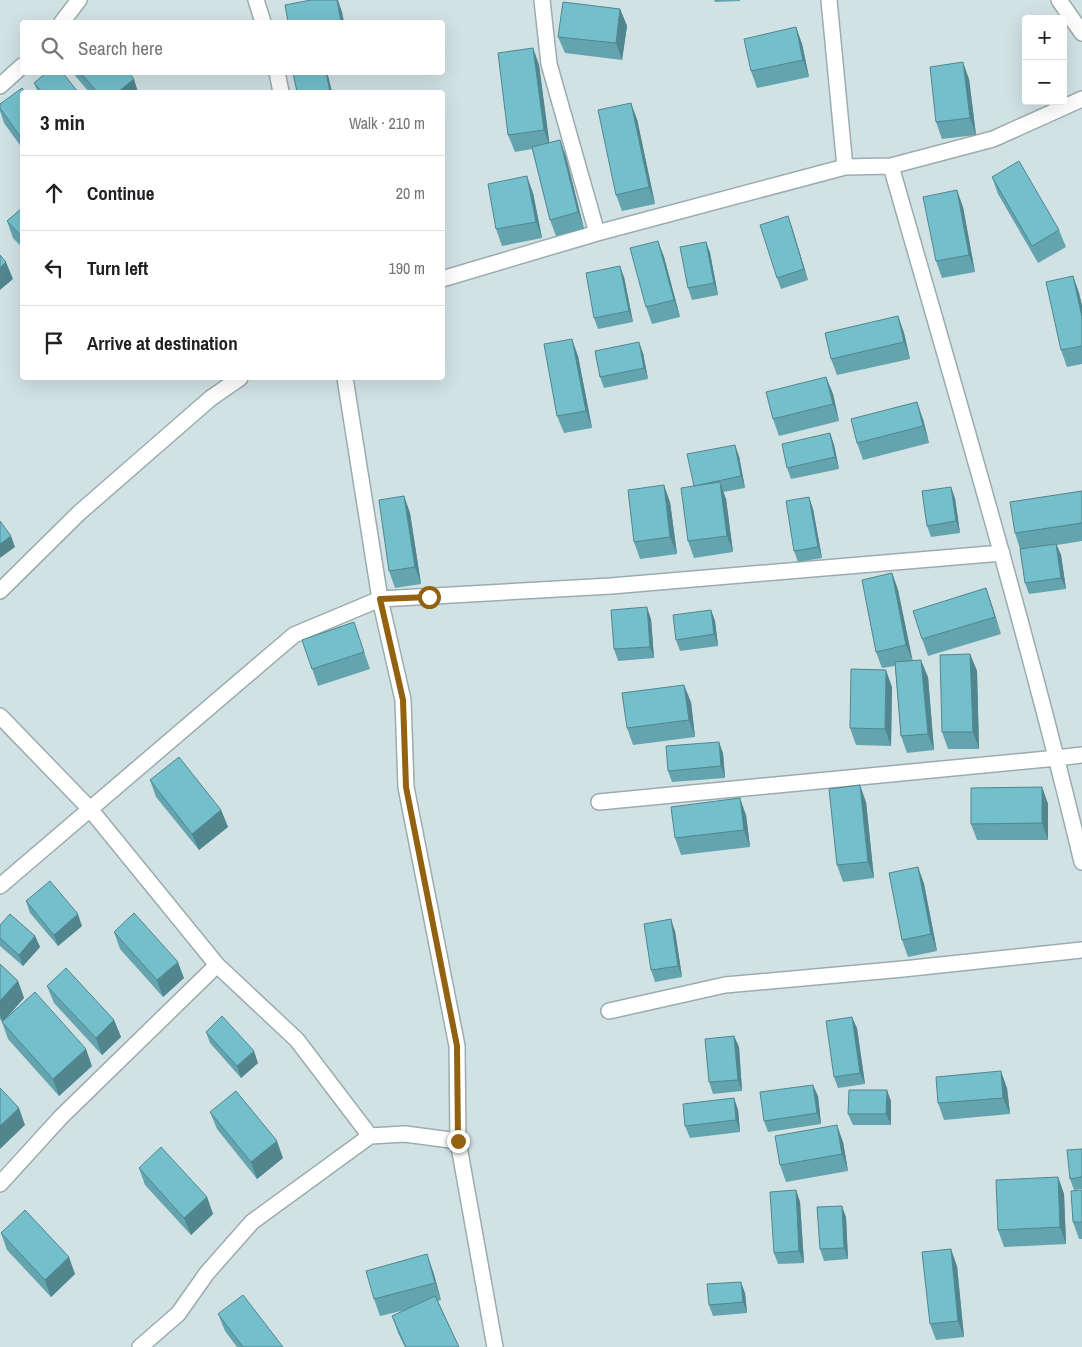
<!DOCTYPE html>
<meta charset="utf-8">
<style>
:root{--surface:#fff;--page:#f2f2f2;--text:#202124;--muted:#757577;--line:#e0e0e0}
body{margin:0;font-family:"Archivo Narrow",sans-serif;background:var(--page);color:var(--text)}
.controls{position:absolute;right:15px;top:15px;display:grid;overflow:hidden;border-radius:5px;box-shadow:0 5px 20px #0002}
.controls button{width:45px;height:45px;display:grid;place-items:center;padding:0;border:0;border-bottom:1px solid var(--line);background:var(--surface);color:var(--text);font:25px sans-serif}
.stop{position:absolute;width:15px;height:15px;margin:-11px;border:4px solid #926210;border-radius:50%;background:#fff}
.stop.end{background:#926210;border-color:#fff;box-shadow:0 1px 5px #0008}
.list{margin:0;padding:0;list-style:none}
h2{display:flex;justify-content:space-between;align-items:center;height:65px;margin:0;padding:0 20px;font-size:21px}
h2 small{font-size:16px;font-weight:400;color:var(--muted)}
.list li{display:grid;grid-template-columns:32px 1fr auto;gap:15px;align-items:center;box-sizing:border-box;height:75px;padding:0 20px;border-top:1px solid var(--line)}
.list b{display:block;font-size:19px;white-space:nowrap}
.list em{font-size:16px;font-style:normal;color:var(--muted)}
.icon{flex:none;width:28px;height:28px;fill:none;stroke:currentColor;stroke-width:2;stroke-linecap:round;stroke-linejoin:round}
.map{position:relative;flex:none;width:1082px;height:1347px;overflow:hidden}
.search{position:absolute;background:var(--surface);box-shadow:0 5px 20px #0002;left:20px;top:20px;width:425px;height:55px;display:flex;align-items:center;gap:12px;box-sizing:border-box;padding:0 18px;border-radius:5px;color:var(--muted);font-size:19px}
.panel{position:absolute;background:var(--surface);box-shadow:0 5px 20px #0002;left:20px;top:90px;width:425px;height:290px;border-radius:5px}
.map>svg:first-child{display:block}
</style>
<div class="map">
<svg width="1082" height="1347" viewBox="0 0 1082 1347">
<rect width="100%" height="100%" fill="#d1e2e4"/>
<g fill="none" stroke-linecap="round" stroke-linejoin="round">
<defs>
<path id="minor" d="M256 0 263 22
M542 0 549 64 597 233
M829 0 845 167
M1059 0 1082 33
M62 22 79 0
M277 72 281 92
M0 86 22 66
M891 166C957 397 1026 628 1082 862
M442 279 597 233 845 167 891 166 993 139 1082 99
M345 378 380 599 403 700 406 787 457 1046 458 1141 495 1347
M0 591 79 513 211 398 240 378
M0 716 90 809 217 965 297 1040 370 1136 405 1134 458 1141
M599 802 1057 758 1082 755
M0 886 294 635 380 599 611 586 1002 553
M609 1011 725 985 903 969 1082 950
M0 1184 61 1117 217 965
M140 1347 178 1314 207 1273 252 1222 370 1136"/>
</defs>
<use href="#minor" stroke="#9cacae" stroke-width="18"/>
<use href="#minor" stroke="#fff" stroke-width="15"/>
</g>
<path fill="#64a4af" d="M714 0H740V1L715 2Z
M620 9 627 26 622 60 565 53 558 37Z
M796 27 802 44 809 77 757 88 751 71Z
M533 48 539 65 549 143 560 140 566 157 584 229 556 236 550 220 532 149 515 152 508 135Z
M72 72H128L138 92H89Z
M969 79 976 135 942 139 936 122Z
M34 83 78 92H38Z
M22 92V148L4 123 0 111V104Z
M637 119 655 204 622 211 616 195Z
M992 177 1059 230 1066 247 1038 263 998 194Z
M533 193 542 238 502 246 496 229Z
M963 207 975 272 942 278 936 261Z
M22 208V247L13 238 7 221Z
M788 216 808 280 781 289 777 278Z
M658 241 664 257 680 317 652 324 646 307Z
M706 242 710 253 718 295 692 300 688 288Z
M1073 276 1079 293 1082 306V364L1067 367 1061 350Z
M624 277 633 322 598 329 594 318Z
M898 316 904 333 910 359 837 375 831 359Z
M643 353 648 379 604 388 600 377Z
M578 356 592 428 564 433 557 416Z
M826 377 833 394 839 421 779 436 773 419Z
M923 419 929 443 863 460 857 443Z
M830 433 834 445 839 469 791 479 787 468Z
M739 456 745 488 723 492 726 499 733 552 694 558 688 541 693 486Z
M1082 491V541L1057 545 1061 555 1066 589 1029 594 1025 583 1020 549 1015 533Z
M404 496 410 513 421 584 395 588 389 571Z
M809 497 813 509 822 558 798 562 794 551Z
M955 498 960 533 931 537 927 526Z
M670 502 677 554 640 559 634 542Z
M892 573 898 590 912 660 928 677 934 750 907 753 901 736 895 666 882 668 876 652Z
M986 588 1001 634 928 656 922 639Z
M711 610 715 621 718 646 680 651 676 640Z
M651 619 654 658 618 661 614 649Z
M354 622 370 669 318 686 302 640Z
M970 654 977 671 979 749H948L942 732Z
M892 687 891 746 856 745 850 728Z
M691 702 695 737 633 745 627 728Z
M723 753 725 778 672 782 668 771Z
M150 780 221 810 228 827 199 850 156 797Z
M1042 787 1048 804V840H977L971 824Z
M866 802 874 878 843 882 837 865Z
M746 815 750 847 681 855 675 838Z
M918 867 924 884 937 951 908 957 902 940Z
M26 901 82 926 58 946 30 913Z
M0 925 35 936 40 947 23 966 0 946Z
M675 931 682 977 655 982 651 970Z
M114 932 184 978 163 997 120 949Z
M0 964 18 981 24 998 3 1021 92 1066 59 1096 8 1039 2 1022 0 1019Z
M47 986 114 1020 121 1037 102 1055 54 1003Z
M857 1028 865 1084 838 1088 834 1077Z
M206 1032 258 1063 241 1078 210 1043Z
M734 1036 739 1047 742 1091 713 1094 709 1082Z
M1007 1088 1010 1114 944 1120 938 1103Z
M818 1096 821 1124 768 1132 764 1121Z
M734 1098 738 1110 740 1132 690 1138 685 1126Z
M891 1101V1125H853L848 1114Z
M210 1112 283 1158 257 1179 217 1129Z
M843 1142 848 1171 786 1182 780 1165Z
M1082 1149V1189L1074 1190 1070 1179Z
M139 1168 207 1197 213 1214 191 1235 145 1185Z
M1058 1177 1064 1194 1066 1244 1004 1247 998 1230Z
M796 1190 800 1202 804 1263 778 1264 774 1253Z
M1082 1190V1239H1079L1073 1222Z
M846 1217 848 1259 824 1261 820 1249Z
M1 1233 75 1274 51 1297 7 1250Z
M957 1266 964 1337 936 1340 930 1324Z
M433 1271 441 1300 438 1301 459 1347H405L398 1333 392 1316 405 1310 380 1316 374 1299Z
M745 1293 747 1313 713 1316 709 1305Z
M218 1314 283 1347H237L225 1331Z"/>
<path fill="#51868f" d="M337 0H338L342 12 344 22H341Z
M620 9 627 26 622 60 616 43Z
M796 27 802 44 809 77 803 60Z
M533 48 539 65 550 147 544 130Z
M963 62 969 79 976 135 970 118Z
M326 72H327L329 79 332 92H330Z
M134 79 138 92H118Z
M631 103 637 119 655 204 649 187Z
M560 140 566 157 584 229 578 212Z
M527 176 533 193 542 238 536 222Z
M957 190 963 207 975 272 969 255Z
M788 216 792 227 808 280 804 269Z
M658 241 664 257 680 317 674 300Z
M706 242 710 253 718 295 714 283Z
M6 262 13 279 0 290V268Z
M620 266 624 277 633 322 629 311Z
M1073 276 1079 293 1082 306V317Z
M898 316 904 333 910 359 904 342Z
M572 339 578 356 592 428 586 411Z
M639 342 643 353 648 379 644 368Z
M826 377 833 394 839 421 833 404Z
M917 402 923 419 929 443 923 426Z
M830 433 834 445 839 469 835 457Z
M735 445 739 456 745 488 741 476Z
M720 482 726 499 733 552 727 536Z
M664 485 670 502 677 554 670 537Z
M951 487 955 498 960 533 956 521Z
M404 496 410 513 421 584 415 567Z
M809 497 813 509 822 558 818 547Z
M11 536 15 547 0 558V544Z
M1056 544 1061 555 1066 589 1061 578Z
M892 573 898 590 913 662 906 645Z
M986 588 992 605 1001 634 995 617Z
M647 607 651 619 654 658 650 647Z
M711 610 715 621 718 646 714 634Z
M970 654 977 671 979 749 973 732Z
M921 660 928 677 934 750 928 734Z
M886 670 892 687 891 746 885 729Z
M684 685 691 702 695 737 689 720Z
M719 742 723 753 725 778 721 766Z
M860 785 866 802 874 878 868 862Z
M1042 787 1048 804V840L1042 823Z
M740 798 746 815 750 847 744 830Z
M221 810 228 827 199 850 192 834Z
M918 867 924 884 937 951 931 934Z
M78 914 82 926 58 946 54 935Z
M671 919 675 931 682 977 678 966Z
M35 936 40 947 23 966 19 955Z
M178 962 184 978 163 997 157 980Z
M18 981 24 998 3 1022 0 1015V1001Z
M852 1017 857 1028 865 1084 860 1073Z
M114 1020 121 1037 102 1055 96 1038Z
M734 1036 739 1047 742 1091 738 1080Z
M86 1049 92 1066 59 1096 53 1079Z
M254 1051 258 1063 241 1078 237 1066Z
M1001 1071 1007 1088 1010 1114 1003 1098Z
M813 1085 818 1096 821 1124 817 1113Z
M887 1090 891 1101V1125L886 1114Z
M734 1098 738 1110 740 1132 736 1120Z
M19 1108 25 1125 0 1149V1126Z
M837 1125 843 1142 848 1171 842 1154Z
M277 1141 283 1158 257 1179 251 1162Z
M1058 1177 1064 1194 1066 1244 1060 1227Z
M796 1190 800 1202 804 1263 799 1251Z
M207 1197 213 1214 191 1235 184 1218Z
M842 1206 846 1217 848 1259 844 1248Z
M951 1249 957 1266 964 1337 958 1321Z
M427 1254 433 1271 441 1300 435 1283Z
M69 1257 75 1274 51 1297 45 1280Z
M741 1282 745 1293 747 1313 743 1302Z"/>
<path fill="#74bfcc" stroke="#51868f" d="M311 0H337L341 22H288L285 5Z
M563 2 620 9 616 43 558 37Z
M796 27 803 60 751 71 744 39Z
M533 48 544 130 508 135 498 53Z
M963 62 970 118 936 122 930 67Z
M47 72H62L78 92H42L34 83Z
M80 72H128L134 79 118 92H97Z
M298 72H326L330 92H297L293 73Z
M22 88 25 92H22V139L0 108V104Z
M631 103 649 187 616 195 598 110Z
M560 140 578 212 550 220 532 147Z
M1019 161 1059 230 1032 246 992 177Z
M527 176 536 222 496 229 488 184Z
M957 190 969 255 936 261 923 197Z
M22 208V237L7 221Z
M788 216 804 269 777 278 760 225Z
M658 241 674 300 646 307 630 248Z
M706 242 714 283 688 288 680 247Z
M0 255 6 262 0 268Z
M620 266 629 311 594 318 586 273Z
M1073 276 1082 317V346L1061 350 1046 282Z
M898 316 904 342 831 359 825 333Z
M572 339 586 411 557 416 544 344Z
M639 342 644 368 600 377 595 351Z
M826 377 833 404 773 419 766 392Z
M917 402 923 426 857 443 851 419Z
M830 433 835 457 787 468 782 444Z
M735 445 741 476 694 486 687 454Z
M720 482 727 536 688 541 681 488Z
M664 485 670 537 634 542 628 490Z
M951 487 956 521 927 526 922 491Z
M1082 491V523L1015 533 1010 502Z
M404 496 415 567 389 571 379 500Z
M809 497 818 547 794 551 786 501Z
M0 521 11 536 0 544Z
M1056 544 1061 578 1025 583 1020 549Z
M892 573 906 645 876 652 862 580Z
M986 588 995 617 922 639 913 611Z
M647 607 650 647 614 649 611 610Z
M711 610 714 634 676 640 673 615Z
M354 622 364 652 312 669 302 640Z
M970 654 973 732H942L940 655Z
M921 660 928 734 901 736 895 662Z
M851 669 886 670 885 729 850 728Z
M684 685 689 720 627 728 622 693Z
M719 742 721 766 668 771 666 746Z
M179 757 221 810 192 834 150 780Z
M860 785 868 862 837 865 829 789Z
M1042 787V823L971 824V788Z
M740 798 744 830 675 838 671 807Z
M918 867 931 934 902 940 889 873Z
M50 881 78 914 54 935 26 901Z
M134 913 178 962 157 980 114 932Z
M10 914 35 936 19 955 0 938V925Z
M671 919 678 966 651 970 644 924Z
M0 964 18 981 0 1001Z
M66 968 114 1020 96 1038 47 986Z
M35 992 86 1049 53 1079 2 1022Z
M222 1016 254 1051 237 1066 206 1032Z
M852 1017 860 1073 834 1077 826 1021Z
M734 1036 738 1080 709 1082 705 1039Z
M1001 1071 1003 1098 938 1103 936 1077Z
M813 1085 817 1113 764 1121 760 1092Z
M0 1088 19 1108 0 1126Z
M849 1090H887L886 1114H848Z
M236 1091 277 1141 251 1162 210 1112Z
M734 1098 736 1120 685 1126 683 1104Z
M837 1125 842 1154 780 1165 775 1136Z
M161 1147 207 1197 184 1218 139 1168Z
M1082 1149V1177L1070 1179 1067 1150Z
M1058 1177 1060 1227 998 1230 996 1180Z
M796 1190 799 1251 774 1253 770 1192Z
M1082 1190V1222H1073L1071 1191Z
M842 1206 844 1248 820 1249 817 1207Z
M25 1210 69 1257 45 1280 1 1233Z
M951 1249 958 1321 930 1324 922 1252Z
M427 1254 435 1283 374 1299 366 1271Z
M741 1282 743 1302 709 1305 707 1284Z
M243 1295 283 1347H243L218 1314Z
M435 1296 459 1347H406L392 1316Z"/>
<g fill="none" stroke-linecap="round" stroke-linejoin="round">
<path stroke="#926210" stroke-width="6" d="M429 597 380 599 403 700 406 787 457 1046 458 1141"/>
</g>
</svg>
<div class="controls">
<button>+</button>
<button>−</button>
</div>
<div class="stop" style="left:429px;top:597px"></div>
<div class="stop end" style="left:458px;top:1141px"></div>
<div class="search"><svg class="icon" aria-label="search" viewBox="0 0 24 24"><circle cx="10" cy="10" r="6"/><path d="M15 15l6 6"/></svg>Search here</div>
<section class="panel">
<h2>3 min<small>Walk · 210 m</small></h2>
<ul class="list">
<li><svg class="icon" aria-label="ahead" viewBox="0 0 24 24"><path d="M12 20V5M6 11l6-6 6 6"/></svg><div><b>Continue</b></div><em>20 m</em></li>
<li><svg class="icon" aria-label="left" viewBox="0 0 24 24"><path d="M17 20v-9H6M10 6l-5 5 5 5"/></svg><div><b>Turn left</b></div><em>190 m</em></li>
<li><svg class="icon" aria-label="arrive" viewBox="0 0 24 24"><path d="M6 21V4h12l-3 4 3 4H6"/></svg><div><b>Arrive at destination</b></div></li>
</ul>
</section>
</div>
